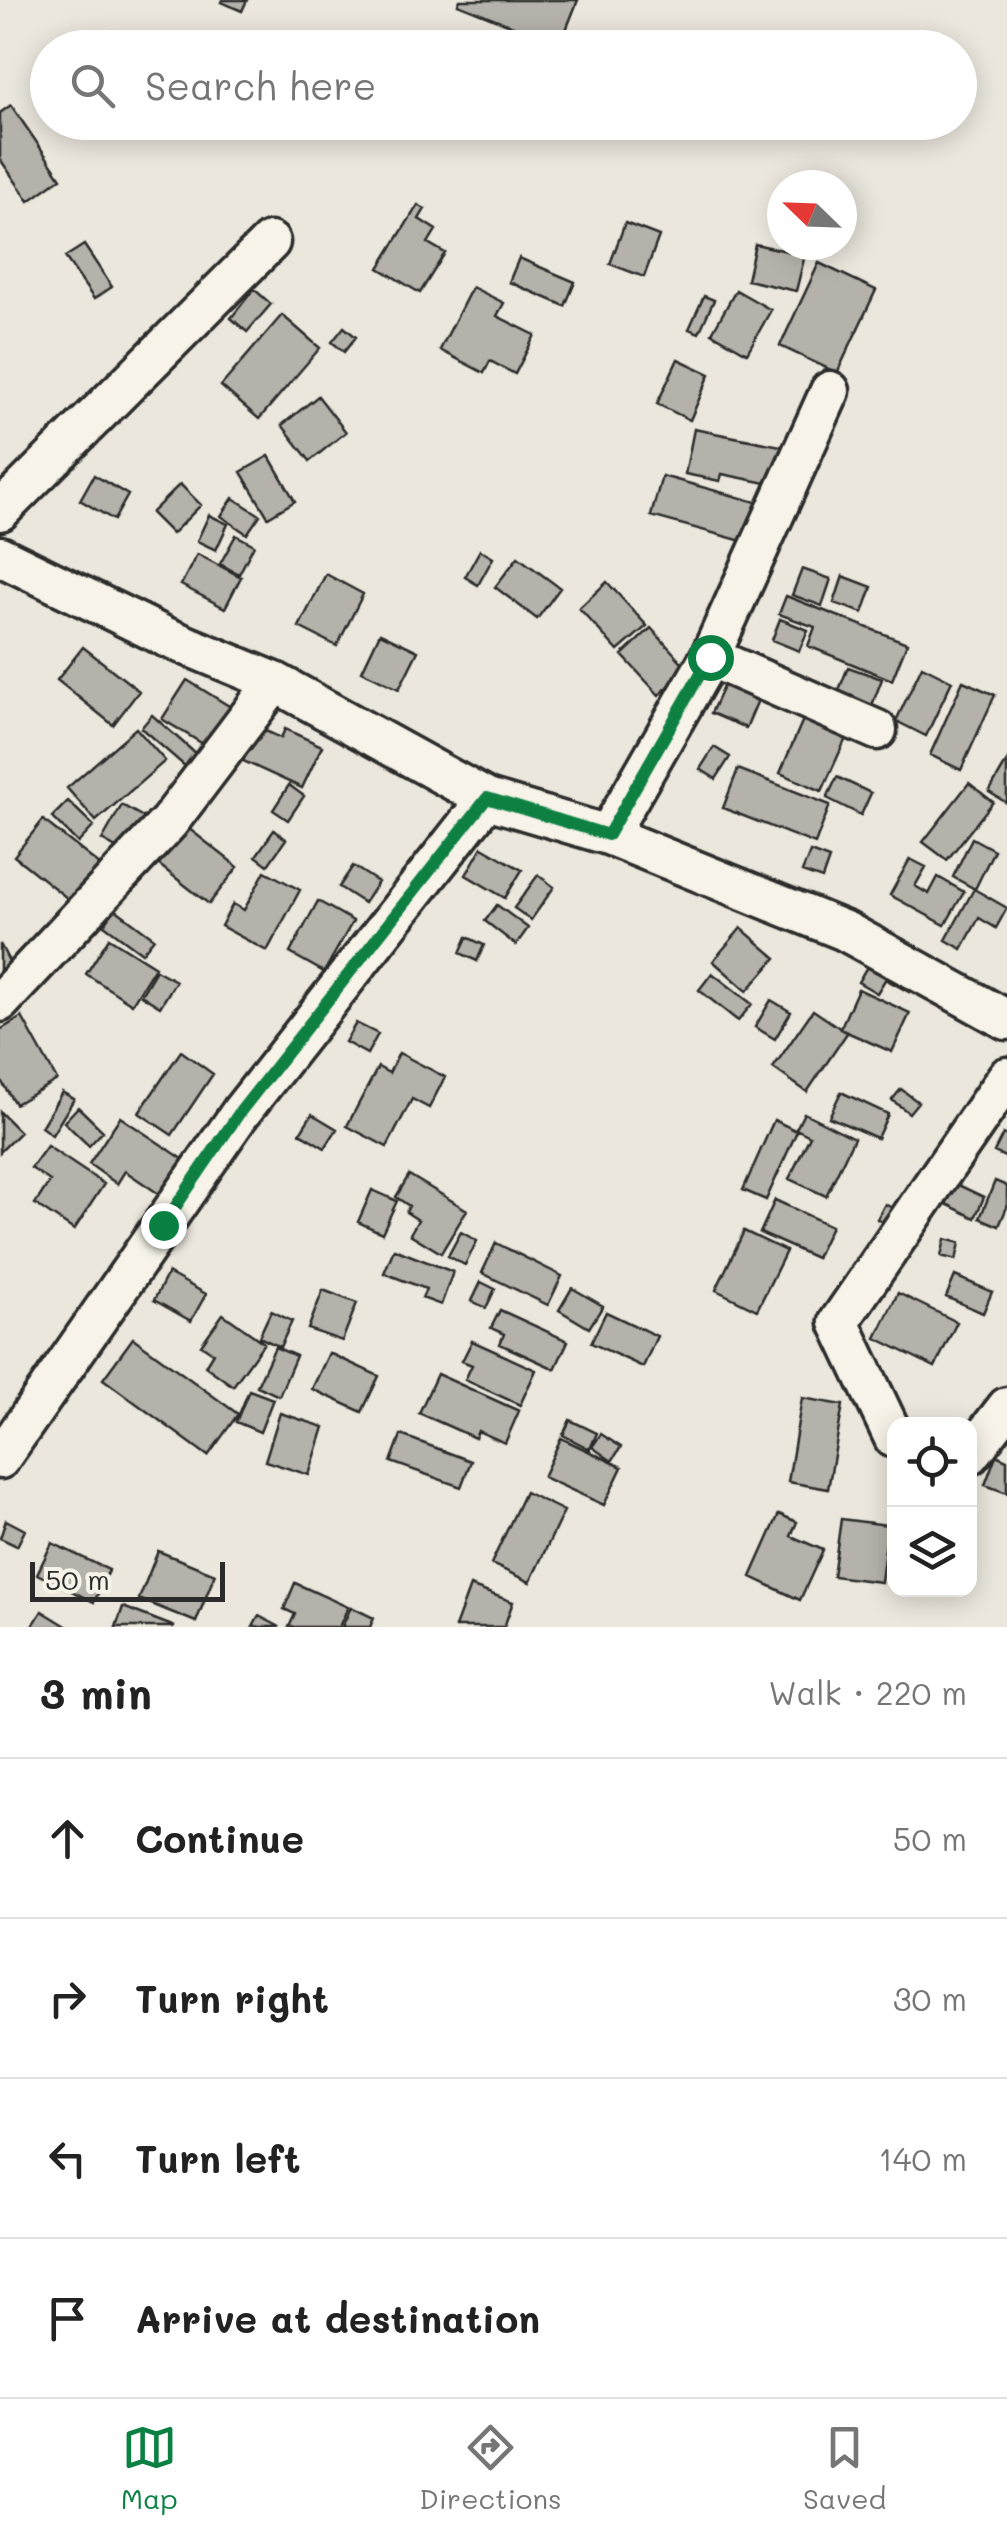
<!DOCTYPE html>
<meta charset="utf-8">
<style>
:root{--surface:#fff;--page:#f6f6f6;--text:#222;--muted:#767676;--line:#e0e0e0;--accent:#0b8043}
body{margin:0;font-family:Mali,sans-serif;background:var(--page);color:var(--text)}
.controls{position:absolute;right:30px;bottom:30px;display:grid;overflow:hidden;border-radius:20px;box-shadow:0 5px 25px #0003}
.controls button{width:90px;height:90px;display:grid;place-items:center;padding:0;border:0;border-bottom:2px solid var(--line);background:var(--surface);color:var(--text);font:50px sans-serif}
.compass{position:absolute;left:767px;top:170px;width:90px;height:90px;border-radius:50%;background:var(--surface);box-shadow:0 5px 25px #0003;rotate:293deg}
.scale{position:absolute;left:30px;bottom:25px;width:195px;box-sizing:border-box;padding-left:10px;border:5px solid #2b2b2b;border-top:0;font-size:28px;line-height:35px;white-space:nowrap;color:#2b2b2b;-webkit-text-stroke:8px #f7f3e8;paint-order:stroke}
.stop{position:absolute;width:30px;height:30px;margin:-22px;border:8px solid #0b8043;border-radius:50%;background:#fff}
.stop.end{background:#0b8043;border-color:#fff;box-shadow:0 2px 10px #0008}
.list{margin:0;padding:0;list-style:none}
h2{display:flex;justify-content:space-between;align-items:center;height:130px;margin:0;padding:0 40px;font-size:42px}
h2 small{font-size:32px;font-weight:400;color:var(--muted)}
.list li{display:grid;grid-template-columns:65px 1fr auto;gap:30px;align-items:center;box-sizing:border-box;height:160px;padding:0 40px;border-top:2px solid var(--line)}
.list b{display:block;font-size:38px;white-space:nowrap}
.list em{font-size:32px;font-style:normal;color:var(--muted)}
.icon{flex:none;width:55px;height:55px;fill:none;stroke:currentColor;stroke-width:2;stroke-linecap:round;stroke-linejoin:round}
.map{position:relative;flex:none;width:1007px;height:1627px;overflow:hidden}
.search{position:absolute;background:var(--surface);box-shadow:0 5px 25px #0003;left:30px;right:30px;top:30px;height:110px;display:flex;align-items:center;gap:25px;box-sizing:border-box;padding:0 35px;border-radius:55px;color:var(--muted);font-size:38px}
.sheet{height:770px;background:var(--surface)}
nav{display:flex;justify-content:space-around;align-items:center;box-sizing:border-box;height:140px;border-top:2px solid var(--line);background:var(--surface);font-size:28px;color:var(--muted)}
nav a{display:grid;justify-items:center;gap:5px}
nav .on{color:var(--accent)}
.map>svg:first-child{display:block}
</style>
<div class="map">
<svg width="1007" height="1627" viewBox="0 0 1007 1627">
<rect width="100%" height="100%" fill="#ebe7dd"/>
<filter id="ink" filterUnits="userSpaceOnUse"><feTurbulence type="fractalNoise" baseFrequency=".01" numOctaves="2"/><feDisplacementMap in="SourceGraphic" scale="20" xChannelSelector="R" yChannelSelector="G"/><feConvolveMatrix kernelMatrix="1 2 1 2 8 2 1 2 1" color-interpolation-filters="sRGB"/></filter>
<g filter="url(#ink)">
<path fill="#b5b2ab" stroke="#2b2b2b" stroke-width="2.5" d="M222 0H247L242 11 221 2Z
M460 0H578L560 45 458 4Z
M113 31 126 34 124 48H111Z
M48 79V100L39 102 34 82Z
M11 105 61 178 29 201 0 159V113Z
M418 205 425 209 419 219 436 230 428 243 445 253 420 293 379 268Z
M625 223 659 236 644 277 610 264Z
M755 244 805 255 796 291 747 280Z
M84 245 112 287 94 299 65 257Z
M519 258 575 282 565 306 509 282Z
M819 263 876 290 837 373 780 346Z
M472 287 504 303 497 316 535 335 515 374 490 361 484 373 440 350Z
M254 289 271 304 247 332 231 318Z
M736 290 771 310 747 353 712 333Z
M704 296 714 300 699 333 689 329Z
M282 315 320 348 259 419 221 386Z
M344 327 356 337 344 352 332 342Z
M678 359 710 374 690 420 657 404Z
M318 396 346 432 310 461 282 425Z
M694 429 791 448 788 465 775 462 771 484 722 474 720 481 685 474Z
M269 456 295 501 268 517 241 472Z
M94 475 128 495 114 520 80 500Z
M662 476 760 503 749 543 651 516Z
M180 484 201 505 172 534 151 513Z
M233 498 260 515 247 534 221 516Z
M209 515 228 524 216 550 197 541Z
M236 535 254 545 239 574 220 564Z
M480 550 493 558 478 585 465 577Z
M197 554 241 577 225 608 181 585Z
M518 557 560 588 537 619 495 587Z
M802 569 831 579 822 606 792 595Z
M326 574 363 594 337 646 299 627Z
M843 576 872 587 863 613 834 603Z
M607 582 647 626 618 651 579 608Z
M786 596 907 643 892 680 808 646 815 627 779 614Z
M780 619 808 630 799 651 772 640Z
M651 628 688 669 659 695 622 655Z
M380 633 418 651 399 689 362 671Z
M83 647 139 691 113 725 57 680Z
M922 666 952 681 926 736 896 721Z
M848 667 882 679 871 708 837 695Z
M727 678 761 693 746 728 711 713Z
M187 680 237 711 213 750 162 719Z
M963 681 995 695 961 770 930 755Z
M152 715 205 762 195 775 141 728Z
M805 715 848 734 822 791 780 773Z
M136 728 165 761 96 821 67 788Z
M259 728 281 738 285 729 322 746 302 788 243 761Z
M714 747 730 757 716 779 700 769Z
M1007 761V803L989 792Z
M738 769 830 805 815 844 723 808Z
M837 777 871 793 861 815 827 798Z
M969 783 993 802 947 860 923 842Z
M289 785 304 796 288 820 273 810Z
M68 801 94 826 78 843 52 817Z
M122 805 150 821 130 856 102 840Z
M43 820 106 870 77 906 14 856Z
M188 828 238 867 209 904 158 864Z
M274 830 286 839 268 865 256 856Z
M972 838 994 850 975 889 953 877Z
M482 847 522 870 505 898 466 875Z
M810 852 829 859 822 879 802 872Z
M910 859 926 867 915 886 929 894 938 877 964 892 945 925 890 895Z
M353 866 378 882 364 903 339 887Z
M265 871 300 890 267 951 221 926 233 904 244 910Z
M538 875 554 887 531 920 514 908Z
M974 889 1007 908 996 928 979 918 962 949 946 940Z
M318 901 353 921 324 972 290 953Z
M497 905 528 928 516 945 485 921Z
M115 909 154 938 142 953 104 925Z
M741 928 776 958 747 991 713 961Z
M467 937 484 945 477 961 460 953Z
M109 938 155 967 132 1004 86 974Z
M0 944 13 969 0 976Z
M872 958 891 970 877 993 858 982Z
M897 963 919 976 909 992 887 980Z
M156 970 176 981 160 1007 141 995Z
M712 973 752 1004 738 1021 699 990Z
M858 989 910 1013 892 1052 840 1029Z
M771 1000 791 1012 775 1039 755 1027Z
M813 1010 847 1033 807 1092 773 1068Z
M22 1017 57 1080 15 1104 0 1079V1030Z
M356 1023 378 1034 367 1054 345 1042Z
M181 1051 213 1074 172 1135 139 1113Z
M399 1053 445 1077 429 1108 412 1099 387 1147 347 1126 378 1067 389 1073Z
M901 1089 918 1102 909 1113 892 1100Z
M62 1092 74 1099 52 1135 41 1127Z
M841 1092 888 1114 877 1138 829 1117Z
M78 1107 103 1131 89 1146 64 1122Z
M0 1112 20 1132 0 1152Z
M804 1113 854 1138 826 1196 789 1179 810 1136 796 1129Z
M312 1114 337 1129 325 1148 300 1133Z
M120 1117 186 1161 162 1196 125 1171 117 1184 89 1164Z
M774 1120 797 1131 766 1200 743 1190Z
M1003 1134 1007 1136V1158L994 1152Z
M47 1146 104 1184 74 1230 35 1204 50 1181 31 1168Z
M409 1175 467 1210 441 1253 410 1234 418 1220 406 1212 409 1206 396 1197Z
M995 1181 1007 1186V1207L999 1226 980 1218Z
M954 1183 984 1197 975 1218 944 1203Z
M372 1190 397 1201 382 1233 358 1222Z
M775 1200 831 1226 816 1258 760 1233Z
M885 1204 899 1212 891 1227 877 1219Z
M744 1231 786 1251 757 1310 716 1290Z
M461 1232 477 1241 465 1265 448 1256Z
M945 1239 960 1243 956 1260 941 1256Z
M496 1243 562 1276 548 1305 482 1273Z
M394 1249 453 1272 441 1305 422 1298 426 1289 384 1273Z
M168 1273 206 1294 191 1321 154 1300Z
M955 1276 992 1292 983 1313 946 1297Z
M481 1282 495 1289 486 1308 472 1301Z
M572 1288 603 1306 589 1328 559 1310Z
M323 1290 357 1303 342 1341 308 1329Z
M898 1293 957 1322 935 1367 876 1338Z
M500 1310 568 1341 555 1369 500 1344 504 1334 491 1328Z
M271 1311 292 1321 280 1347 259 1337Z
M606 1312 657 1336 643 1367 591 1343Z
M223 1314 264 1343 233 1386 205 1366 213 1353 201 1345Z
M133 1338 238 1414 208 1456 103 1379Z
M472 1341 536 1370 520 1405 465 1380 472 1365 462 1361Z
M275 1347 296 1356 279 1396 257 1386Z
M329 1353 379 1376 362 1412 312 1389Z
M437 1374 519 1411 505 1443 478 1431 475 1438 419 1413Z
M249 1390 273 1399 260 1432 236 1422Z
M802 1398 843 1405 828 1489 788 1482Z
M280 1413 324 1427 309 1475 265 1461Z
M570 1420 597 1433 590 1449 563 1435Z
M601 1434 621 1447 612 1461 592 1447Z
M401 1435 471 1461 461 1487 391 1462Z
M561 1438 622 1467 604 1505 543 1477Z
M996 1455 1007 1460V1493L985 1485Z
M525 1492 564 1511 530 1582 491 1564Z
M779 1514 797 1522 791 1536 823 1550 800 1600 751 1577Z
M841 1519 888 1525 881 1582 833 1576Z
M6 1520 25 1530 17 1546 0 1538Z
M52 1543 109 1570 94 1602 37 1574Z
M158 1551 215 1574 196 1622 139 1599Z
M295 1583 348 1607 339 1627H289L295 1614 284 1609Z
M470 1586 513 1602 504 1627H455Z
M123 1607 175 1627H116Z
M351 1607 374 1618 370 1627H342Z
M42 1611 68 1627H32Z
M259 1616 280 1627H253Z"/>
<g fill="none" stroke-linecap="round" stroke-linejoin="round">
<defs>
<path id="minor" d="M0 511 270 242
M0 556 166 637 275 682 487 799 608 835 845 931 1007 1020
M710 657 877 730
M608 835 710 657 830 391
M0 1002 169 822 275 682
M894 1438 839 1322 1007 1077
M970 1455 1007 1407
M0 1459 241 1112 487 799"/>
</defs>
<use href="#minor" stroke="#2b2b2b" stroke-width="45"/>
<use href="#minor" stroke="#f7f3e8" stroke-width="38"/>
</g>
</g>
<g fill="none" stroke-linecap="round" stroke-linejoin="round" filter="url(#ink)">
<path stroke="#0b8043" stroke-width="12" d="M163 1225 240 1112 487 798 608 835 710 657"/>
</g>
</svg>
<div class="controls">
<button><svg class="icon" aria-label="locate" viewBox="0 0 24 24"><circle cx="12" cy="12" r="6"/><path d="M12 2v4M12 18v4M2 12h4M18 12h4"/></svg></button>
<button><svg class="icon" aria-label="layers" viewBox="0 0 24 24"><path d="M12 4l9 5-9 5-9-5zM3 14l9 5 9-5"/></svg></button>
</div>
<svg class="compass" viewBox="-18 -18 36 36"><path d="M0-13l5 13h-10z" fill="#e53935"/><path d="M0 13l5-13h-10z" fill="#767676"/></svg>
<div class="scale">50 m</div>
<div class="stop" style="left:710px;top:657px"></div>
<div class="stop end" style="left:163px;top:1225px"></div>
<div class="search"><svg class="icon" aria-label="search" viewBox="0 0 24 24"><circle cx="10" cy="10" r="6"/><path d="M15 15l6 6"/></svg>Search here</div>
</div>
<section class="sheet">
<h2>3 min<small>Walk · 220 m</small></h2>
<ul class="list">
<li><svg class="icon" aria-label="ahead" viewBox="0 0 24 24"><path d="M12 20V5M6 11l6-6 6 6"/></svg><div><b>Continue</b></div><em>50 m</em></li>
<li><svg class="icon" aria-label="right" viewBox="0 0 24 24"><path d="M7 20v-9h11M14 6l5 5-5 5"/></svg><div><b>Turn right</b></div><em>30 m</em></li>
<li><svg class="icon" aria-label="left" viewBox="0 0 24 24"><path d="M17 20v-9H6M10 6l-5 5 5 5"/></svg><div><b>Turn left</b></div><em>140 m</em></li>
<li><svg class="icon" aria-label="arrive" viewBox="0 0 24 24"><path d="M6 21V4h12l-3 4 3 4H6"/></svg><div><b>Arrive at destination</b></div></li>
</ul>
</section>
<nav>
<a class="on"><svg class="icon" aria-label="map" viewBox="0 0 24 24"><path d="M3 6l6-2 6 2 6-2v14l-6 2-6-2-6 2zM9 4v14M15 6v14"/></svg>Map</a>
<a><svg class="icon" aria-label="directions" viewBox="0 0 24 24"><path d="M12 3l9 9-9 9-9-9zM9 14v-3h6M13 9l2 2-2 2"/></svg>Directions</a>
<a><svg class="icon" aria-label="saved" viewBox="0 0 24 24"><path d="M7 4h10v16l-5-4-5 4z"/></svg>Saved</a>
</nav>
